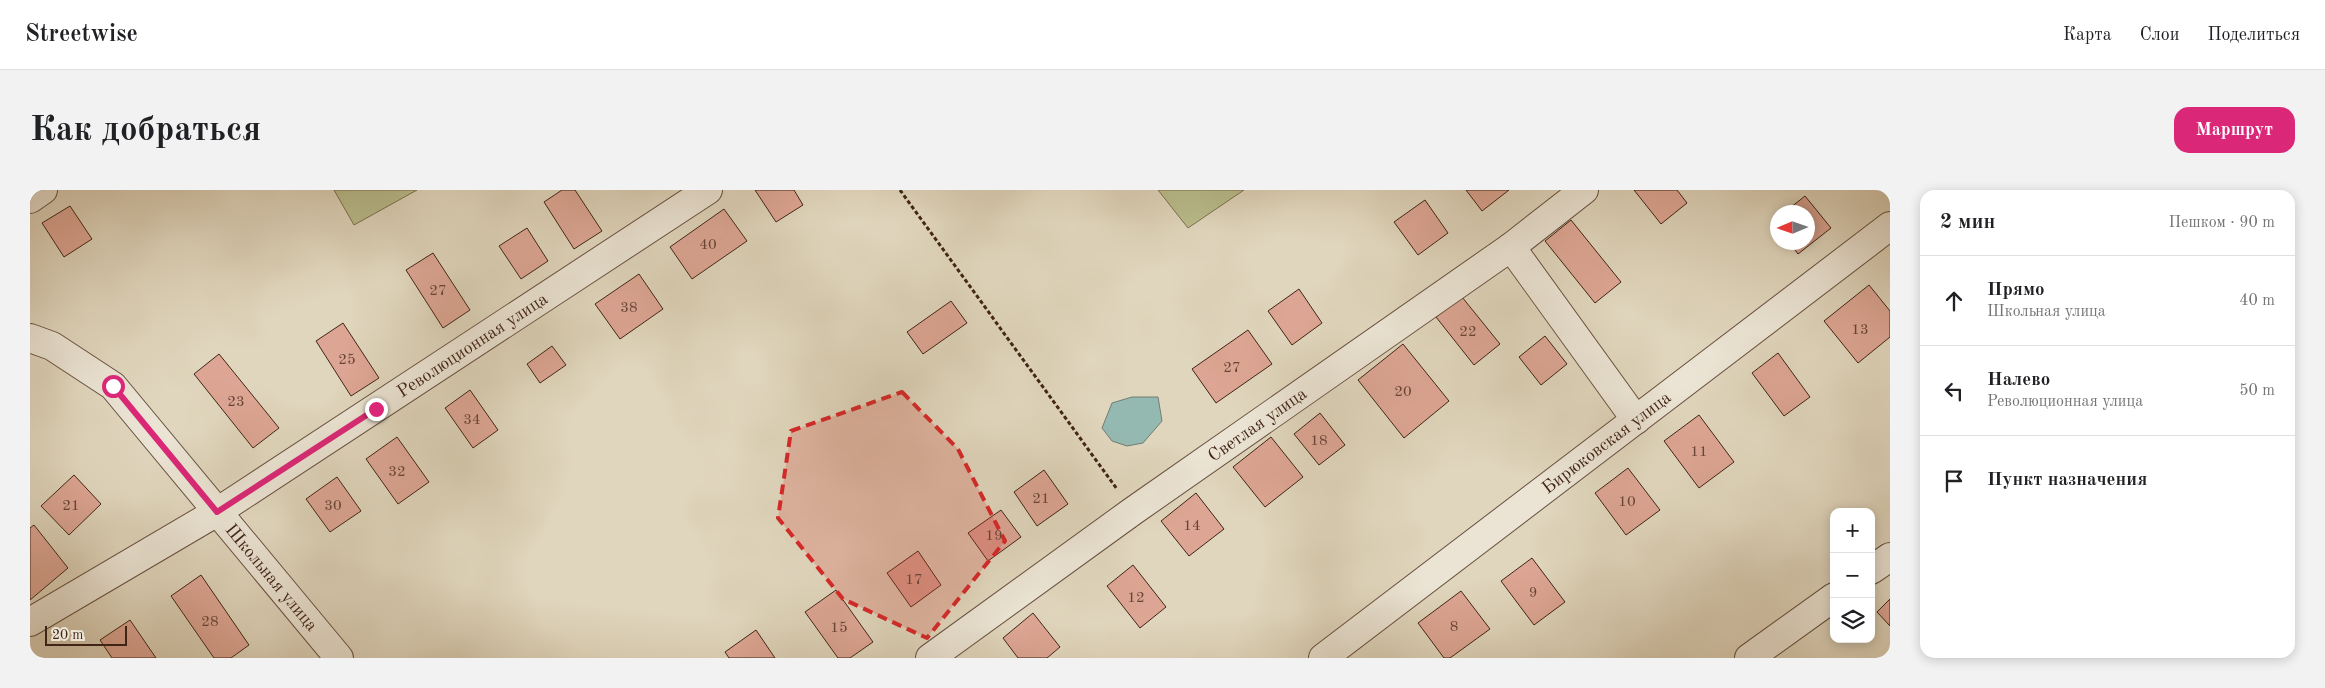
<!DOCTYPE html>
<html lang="ru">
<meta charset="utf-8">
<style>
:root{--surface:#fff;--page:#f2f2f2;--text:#202124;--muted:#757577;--line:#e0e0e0;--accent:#db2777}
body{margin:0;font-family:"Old Standard TT",serif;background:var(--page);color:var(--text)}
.controls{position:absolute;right:15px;bottom:15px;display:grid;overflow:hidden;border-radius:10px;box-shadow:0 2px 12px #0003}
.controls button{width:45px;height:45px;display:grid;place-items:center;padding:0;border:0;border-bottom:1px solid var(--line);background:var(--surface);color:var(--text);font:25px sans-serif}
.compass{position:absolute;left:1740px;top:15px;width:45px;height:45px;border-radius:50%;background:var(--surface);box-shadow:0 2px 12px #0003;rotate:268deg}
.scale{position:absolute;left:15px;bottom:12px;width:82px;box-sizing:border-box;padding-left:5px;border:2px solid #402416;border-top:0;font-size:14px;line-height:18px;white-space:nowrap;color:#402416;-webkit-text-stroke:4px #ebe4d4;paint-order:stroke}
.stop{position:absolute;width:15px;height:15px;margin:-11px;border:4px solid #db2777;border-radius:50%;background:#fff}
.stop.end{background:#db2777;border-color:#fff;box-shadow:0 1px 5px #0008}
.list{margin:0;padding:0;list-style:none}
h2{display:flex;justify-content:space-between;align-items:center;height:65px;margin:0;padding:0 20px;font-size:21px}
h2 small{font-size:16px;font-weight:400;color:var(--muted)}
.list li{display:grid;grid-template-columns:32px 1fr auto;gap:15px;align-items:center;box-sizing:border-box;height:90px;padding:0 20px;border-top:1px solid var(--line)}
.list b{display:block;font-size:19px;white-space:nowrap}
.list p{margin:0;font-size:16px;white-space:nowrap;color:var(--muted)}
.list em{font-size:16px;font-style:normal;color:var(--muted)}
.icon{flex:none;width:28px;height:28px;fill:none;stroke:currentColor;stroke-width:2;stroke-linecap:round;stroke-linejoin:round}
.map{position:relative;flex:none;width:1860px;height:468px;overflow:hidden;border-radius:15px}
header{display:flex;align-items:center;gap:30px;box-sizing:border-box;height:70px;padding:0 25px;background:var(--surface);border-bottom:1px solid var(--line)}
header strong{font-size:24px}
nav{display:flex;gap:28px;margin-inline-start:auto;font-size:18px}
.intro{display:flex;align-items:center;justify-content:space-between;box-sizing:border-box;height:120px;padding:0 30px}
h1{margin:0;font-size:35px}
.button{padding:12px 22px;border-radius:15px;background:var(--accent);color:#fff;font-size:18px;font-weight:700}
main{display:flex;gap:30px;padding:0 30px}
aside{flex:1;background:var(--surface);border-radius:15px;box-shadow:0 2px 12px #0003}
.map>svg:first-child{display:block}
</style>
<header>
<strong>Streetwise</strong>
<nav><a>Карта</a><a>Слои</a><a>Поделиться</a></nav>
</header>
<div class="intro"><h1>Как добраться</h1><a class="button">Маршрут</a></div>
<main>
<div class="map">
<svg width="1860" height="468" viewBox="0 0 1860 468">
<rect width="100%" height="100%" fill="#e0d6bd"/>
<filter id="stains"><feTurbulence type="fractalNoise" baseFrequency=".004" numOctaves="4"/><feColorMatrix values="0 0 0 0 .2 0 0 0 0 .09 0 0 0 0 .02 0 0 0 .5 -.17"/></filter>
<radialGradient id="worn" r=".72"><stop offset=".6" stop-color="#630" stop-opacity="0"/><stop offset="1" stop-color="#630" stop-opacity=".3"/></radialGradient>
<path fill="#b9bc8c" stroke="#7c7051" d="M304 0H387L324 35Z
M1128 0H1214L1158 38Z"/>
<path fill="#94b9b1" stroke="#727d73" d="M1102 207H1128L1132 231 1113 253 1097 256 1082 251 1072 238 1082 213Z"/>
<path fill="#dda694" stroke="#402416" d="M532 0H545L572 41 544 59 514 12Z
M725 0H764L773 15 746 32Z
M1436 0H1479L1452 21Z
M1604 0H1647L1657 13 1631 34Z
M1775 6 1801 38 1768 64 1759 52H1778V22H1755Z
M1395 10 1418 43 1388 65 1364 32Z
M40 16 62 49 34 67 12 33Z
M694 19 717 51 662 89 640 57Z
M1541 30 1591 92 1565 113 1515 51Z
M497 38 518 71 491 89 469 56Z
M403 63 440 120 413 138 376 80Z
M609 84 633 119 590 149 565 114Z
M1839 95 1860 121V147L1828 173 1794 131Z
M1269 99 1292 133 1262 155 1238 121Z
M1432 107 1470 154 1444 175 1406 127Z
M921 111 937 133 893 164 877 142Z
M313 133 349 188 321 206 286 151Z
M1218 140 1242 174 1186 213 1162 179Z
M1515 146 1537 174 1511 195 1489 167Z
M1373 154 1419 211 1374 248 1328 190Z
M522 156 536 175 510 193 497 174Z
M1748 163 1780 207 1754 226 1722 183Z
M189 164 249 238 223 258 164 184Z
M440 200 468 240 443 258 415 218Z
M1290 223 1315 255 1289 275 1264 244Z
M1669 225 1704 272 1669 298 1634 251Z
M367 247 399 292 368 314 336 269Z
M1241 247 1273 287 1235 317 1203 277Z
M1598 278 1630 320 1596 345 1565 303Z
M1014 280 1038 314 1007 336 984 302Z
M44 285 71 314 39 345 11 316Z
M307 287 331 321 300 342 276 309Z
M1166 303 1194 339 1159 366 1131 331Z
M971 320 991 347 958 371 938 343Z
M4 335 38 378 0 410V338Z
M888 361 911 395 881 417 857 383Z
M1502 368 1535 412 1504 435 1471 391Z
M1103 375 1136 417 1110 438 1077 396Z
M171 385 219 455 201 468H184L141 406Z
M806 400 843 452 820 468H808L775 422Z
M1431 401 1460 439 1420 468H1414L1388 433Z
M1860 409V436L1847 422Z
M1003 423 1030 457 1017 468H988L973 448Z
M100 430 126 468H82L70 450Z
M726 440 745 468H699L695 462Z"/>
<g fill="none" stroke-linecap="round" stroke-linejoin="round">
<defs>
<g id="minor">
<path d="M0 9 13 0"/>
<path d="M1481 57 1606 230"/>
<path id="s1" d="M0 148 22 156 83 196 309 468"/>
<path d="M1841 380 1860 367"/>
<path id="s2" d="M0 432 187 322 678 0"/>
<path id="s3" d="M900 468 1103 321 1481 57 1554 0"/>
<path id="s4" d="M1293 468 1860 36"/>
<path d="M1719 468 1804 407"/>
</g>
</defs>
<use href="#minor" stroke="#685040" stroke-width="30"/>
<path stroke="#402416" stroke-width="3" stroke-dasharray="4 2.5" stroke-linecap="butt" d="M870 0 1087 299"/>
<use href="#minor" stroke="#ebe4d4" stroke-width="28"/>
</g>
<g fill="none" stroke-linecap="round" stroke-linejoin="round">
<path stroke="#db2777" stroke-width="6" d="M83 196 187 322 346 219"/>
</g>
<path fill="#d62828" fill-opacity="0.2" stroke="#d62828" stroke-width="4" stroke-dasharray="10 6" stroke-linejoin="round" d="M872 202 928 259 975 351 897 448 813 409 748 328 761 241Z"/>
<g text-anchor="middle" stroke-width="4" stroke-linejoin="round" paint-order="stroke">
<g font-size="15" fill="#674436">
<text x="678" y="59">40</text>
<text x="408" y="105">27</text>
<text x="599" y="122">38</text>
<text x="1830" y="144">13</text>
<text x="1438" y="146">22</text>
<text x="317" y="174">25</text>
<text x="1202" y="182">27</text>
<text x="1373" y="206">20</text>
<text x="206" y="216">23</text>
<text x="442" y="234">34</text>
<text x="1289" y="255">18</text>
<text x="1669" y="266">11</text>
<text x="367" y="286">32</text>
<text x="1011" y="313">21</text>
<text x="1597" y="316">10</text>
<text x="41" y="320">21</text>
<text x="303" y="320">30</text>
<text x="1162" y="340">14</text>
<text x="964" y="350">19</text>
<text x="884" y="394">17</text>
<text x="1503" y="407">9</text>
<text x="1106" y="412">12</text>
<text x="180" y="436">28</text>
<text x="1424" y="441">8</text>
<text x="809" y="442">15</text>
</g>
<g font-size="18" fill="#402416" stroke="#ebe4d4">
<text dy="6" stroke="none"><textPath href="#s2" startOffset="522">Революционная улица</textPath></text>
<text dy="6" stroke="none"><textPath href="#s3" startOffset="402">Светлая улица</textPath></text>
<text dy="6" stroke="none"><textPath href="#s4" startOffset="356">Бирюковская улица</textPath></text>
<text dy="6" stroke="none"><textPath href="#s1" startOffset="345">Школьная улица</textPath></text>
</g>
</g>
<rect width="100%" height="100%" filter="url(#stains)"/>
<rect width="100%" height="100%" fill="url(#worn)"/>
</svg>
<div class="controls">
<button>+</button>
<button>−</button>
<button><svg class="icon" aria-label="layers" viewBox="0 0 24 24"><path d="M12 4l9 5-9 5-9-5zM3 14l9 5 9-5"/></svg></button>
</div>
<svg class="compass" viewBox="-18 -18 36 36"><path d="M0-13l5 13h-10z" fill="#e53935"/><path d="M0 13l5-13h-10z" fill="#757577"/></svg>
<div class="scale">20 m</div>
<div class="stop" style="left:83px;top:196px"></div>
<div class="stop end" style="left:346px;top:219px"></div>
</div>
<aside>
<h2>2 мин<small>Пешком · 90 m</small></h2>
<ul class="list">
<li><svg class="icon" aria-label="ahead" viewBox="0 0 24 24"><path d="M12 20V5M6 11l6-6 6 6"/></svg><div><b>Прямо</b><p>Школьная улица</p></div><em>40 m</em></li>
<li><svg class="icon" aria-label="left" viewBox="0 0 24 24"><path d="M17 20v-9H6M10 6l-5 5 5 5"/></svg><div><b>Налево</b><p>Революционная улица</p></div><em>50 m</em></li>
<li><svg class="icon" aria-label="arrive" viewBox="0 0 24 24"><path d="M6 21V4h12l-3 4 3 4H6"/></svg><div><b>Пункт назначения</b></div></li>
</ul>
</aside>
</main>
